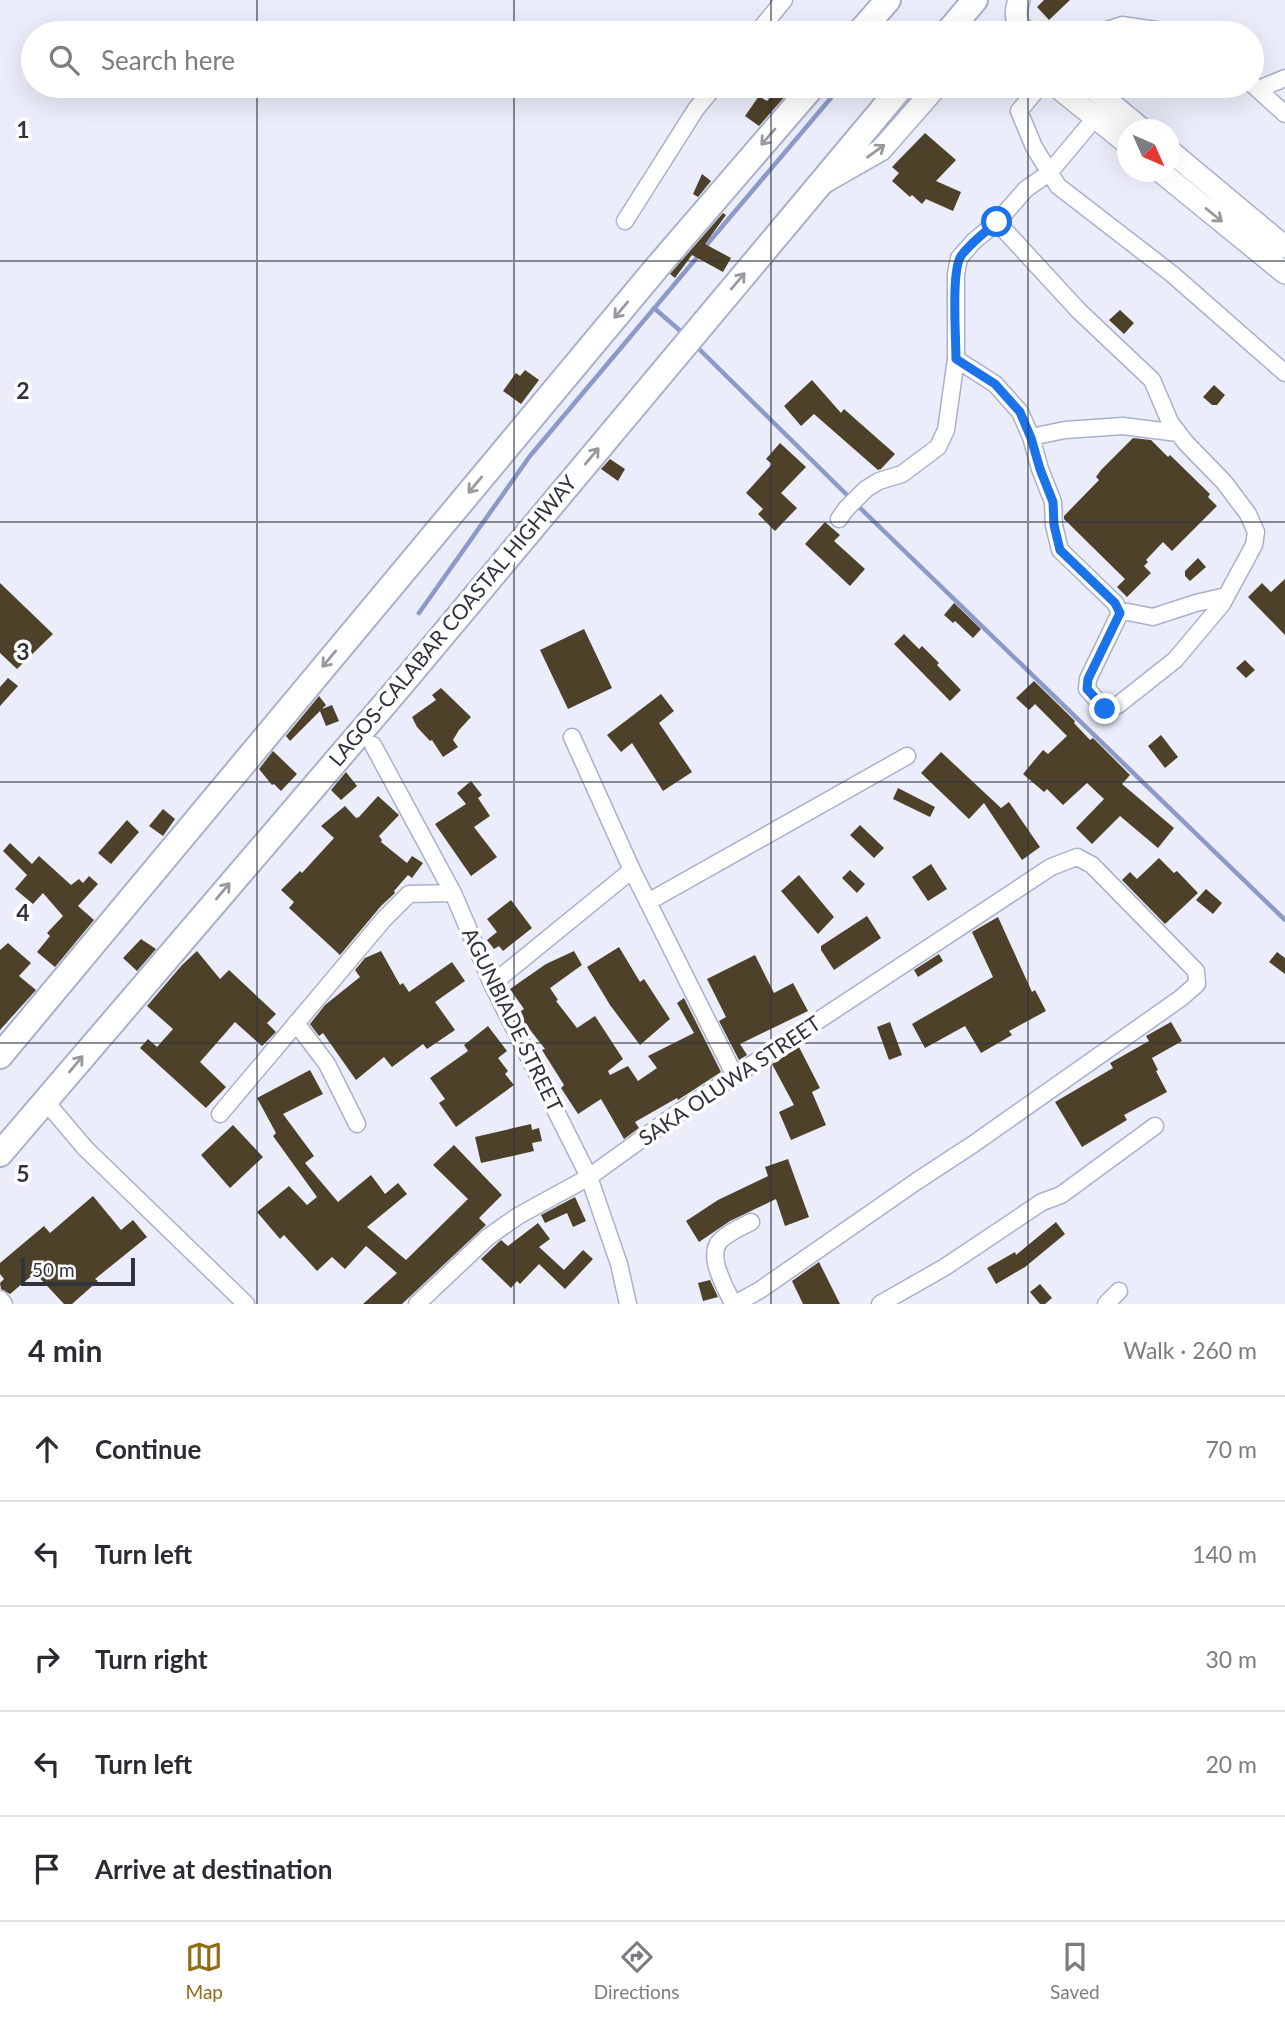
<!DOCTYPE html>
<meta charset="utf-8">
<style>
:root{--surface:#fff;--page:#f7f7f7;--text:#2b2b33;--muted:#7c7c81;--line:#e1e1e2;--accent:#926b14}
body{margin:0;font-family:Lato,sans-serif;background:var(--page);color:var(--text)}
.compass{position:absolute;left:1117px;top:119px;width:63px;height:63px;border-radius:50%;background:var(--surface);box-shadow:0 7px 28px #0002;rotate:135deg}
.scale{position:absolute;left:21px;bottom:18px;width:114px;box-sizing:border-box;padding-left:7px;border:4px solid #30333e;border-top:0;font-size:19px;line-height:24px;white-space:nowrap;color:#30333e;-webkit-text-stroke:5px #fff;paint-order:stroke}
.stop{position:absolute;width:21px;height:21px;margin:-16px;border:5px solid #1a73e8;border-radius:50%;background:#fff}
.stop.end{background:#1a73e8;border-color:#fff;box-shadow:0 2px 7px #0008}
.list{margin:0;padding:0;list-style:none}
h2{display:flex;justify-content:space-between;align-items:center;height:91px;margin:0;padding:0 28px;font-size:30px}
h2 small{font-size:23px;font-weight:400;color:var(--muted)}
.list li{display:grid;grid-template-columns:46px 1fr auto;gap:21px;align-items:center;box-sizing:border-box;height:105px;padding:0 28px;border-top:2px solid var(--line)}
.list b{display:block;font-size:26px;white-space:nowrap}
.list em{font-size:23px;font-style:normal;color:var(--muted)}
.icon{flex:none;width:38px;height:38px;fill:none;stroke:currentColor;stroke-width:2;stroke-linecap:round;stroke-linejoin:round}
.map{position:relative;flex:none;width:1285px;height:1304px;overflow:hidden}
.search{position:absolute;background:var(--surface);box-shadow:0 7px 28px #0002;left:21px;right:21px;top:21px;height:77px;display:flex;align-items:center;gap:18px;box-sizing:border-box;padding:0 24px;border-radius:38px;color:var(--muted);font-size:26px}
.sheet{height:616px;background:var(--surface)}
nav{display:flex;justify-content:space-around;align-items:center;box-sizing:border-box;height:98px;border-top:2px solid var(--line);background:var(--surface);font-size:19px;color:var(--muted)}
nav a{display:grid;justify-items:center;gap:4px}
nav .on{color:var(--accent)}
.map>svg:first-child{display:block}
</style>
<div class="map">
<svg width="1285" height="1304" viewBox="0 0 1285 1304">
<rect width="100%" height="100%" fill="#ebeefa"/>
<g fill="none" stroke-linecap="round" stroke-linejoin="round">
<path stroke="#8d99c9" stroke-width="4.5" d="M704 248 841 86
M654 308 685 335
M696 346 846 494
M859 507 1285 920
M419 613 530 456 699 255"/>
</g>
<path fill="#4e412a" d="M1044 0H1070L1049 20 1037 7Z
M780 86H794L759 126 745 116 759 96 767 101Z
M925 133 956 160 936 181 961 192 953 211 926 199 922 204 912 195 910 197 892 181 899 173 892 167Z
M702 174 711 181 698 197 693 194Z
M723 213 726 215 705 244 731 258 723 272 692 255 675 278 670 274Z
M1120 310 1134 323 1124 334 1109 320Z
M525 370 539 380 521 404 503 391 516 373 520 376Z
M812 380 841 413 844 409 895 454 881 469 878 470 814 414 801 426 784 406Z
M1214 385 1225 395 1217 405H1212L1203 397Z
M1133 438 1151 440 1168 457 1170 455 1210 494 1208 497 1217 506 1172 551 1163 542 1146 560 1148 562 1144 566 1151 573 1127 597 1117 587 1125 579 1064 519V516L1099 480 1096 477 1101 470Z
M780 443 806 467 781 493 797 508 775 531 758 514 763 509 746 493 772 464 766 459Z
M610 459 625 469 618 481 601 469Z
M825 522 840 535 834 541 865 569 850 586 805 544Z
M1198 558 1206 567 1190 581 1185 576V571Z
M1285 579V635L1248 597 1262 583 1271 592Z
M0 583 53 634 17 669 0 653Z
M954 603 981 629 973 638 955 621 953 623 944 615Z
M584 629 612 688 568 709 540 650Z
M904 634 919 649 922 646 939 663 937 665 961 690 950 701 894 644Z
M1245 660 1255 670 1246 678 1236 668Z
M8 678 18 686 0 706V687Z
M1034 681 1075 721 1074 723 1090 740 1093 738 1130 775 1122 784 1174 828 1158 848 1120 816 1092 844 1076 828 1104 799 1087 783 1063 805 1047 789 1044 792 1023 774 1043 750 1048 754 1067 736 1035 704 1029 710 1016 698Z
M441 688 471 717 459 730 453 740 458 747 443 757 432 740 430 741 417 727 412 717 436 700 432 695Z
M661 694 674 711 659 723 692 772 663 791 632 743 621 752 607 735Z
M319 696 326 705 322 709 332 705 339 721 326 726 320 711 290 741 286 736Z
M1161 735 1178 757 1165 768 1148 746Z
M273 751 297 774 281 791 274 784 272 785 259 769Z
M941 752 1001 808 1009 802 1040 847 1022 860 984 803 969 819 921 773Z
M346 772 357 786 341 800 331 790Z
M471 781 482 795 478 798 490 816 474 827 497 857 471 876 435 824 466 804 457 793Z
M898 788 935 807 930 817 893 799Z
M378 796 399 815 379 836 382 840 381 842 407 863 412 856 423 863 412 878 408 875 394 891 395 893 381 906 340 955 289 908 294 902 281 890 300 871 302 873 334 838 321 826 345 806 356 818 359 817Z
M163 809 175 819 163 836 149 826Z
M127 820 139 832 111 864 98 853Z
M860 825 884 848 874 858 850 835Z
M10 843 32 864 39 856 71 885 79 879 83 883 89 876 98 884 78 906 94 920 55 967 37 952 50 936 47 933 63 916 43 893 33 904 15 889 27 875 3 851Z
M1159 858 1174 873 1177 871 1198 893 1165 924 1122 880 1130 872 1137 879Z
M931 864 947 889 928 901 912 877Z
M850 870 865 884 857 893 842 878Z
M799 875 834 917 818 934 781 891Z
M1206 889 1222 903 1213 914 1196 900Z
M511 900 532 928 503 951 499 946 494 949 487 940 497 932 487 919Z
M867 916 881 938 834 970 821 950V946Z
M998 917 1032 992 1035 990 1046 1011 1009 1031 1012 1035 981 1053 965 1026 925 1048 912 1024 993 977 972 932Z
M141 939 156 949 137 971 123 958Z
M8 943 31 963 19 976 36 990 0 1030V950Z
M619 947 640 982 644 979 670 1019 640 1045 610 1005 587 967Z
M197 951 220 979 229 970 276 1014 267 1023 276 1032 262 1046 235 1022 200 1062 226 1087 206 1108 140 1048 148 1039 157 1047 173 1029 147 1006 182 965Z
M381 951 400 985 403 983 409 992 452 962 465 981 435 1002 455 1030 427 1049 423 1044 392 1067 384 1057 356 1080 323 1033 319 1036 310 1024 325 1005 360 977 355 970 365 958Z
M574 951 582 965 550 988 558 1000 556 1001 577 1028 595 1016 623 1059 608 1071 610 1075 628 1066 638 1081 657 1068 648 1056 694 1033 677 1003 684 998 721 1072 678 1100 677 1098 635 1122 639 1128 624 1139 601 1099 578 1114 561 1088 564 1085 542 1050 545 1049 520 1017 518 1013 524 1009 510 989 546 964Z
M1277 952 1285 958V974L1269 962Z
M939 954 943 961 918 977 914 970Z
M755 955 774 993 793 983 808 1011 740 1044 747 1055 739 1060 719 1021 726 1017 707 979Z
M890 1022 902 1055 889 1060 877 1027Z
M1171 1022 1182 1041 1152 1058 1158 1070 1156 1071 1167 1092 1124 1115 1127 1120 1082 1147 1055 1102 1113 1068 1110 1063 1149 1041 1146 1036Z
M488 1026 507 1051 498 1058 508 1071 505 1074 514 1085 456 1127 439 1103 445 1099 430 1078 468 1051 464 1045Z
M799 1047 820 1088 812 1092 826 1125 791 1140 779 1112 794 1105 772 1064Z
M310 1070 323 1094 283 1114 314 1156 305 1163 338 1202 371 1175 385 1194 398 1183 407 1194 367 1227 406 1260 468 1199 433 1165 454 1145 502 1195 479 1218 486 1225 402 1304H363L397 1273 366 1246 345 1269 332 1257 317 1271 284 1235 280 1239 257 1212 289 1186 307 1205 317 1197 273 1136 276 1133 257 1098Z
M531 1124 532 1130 539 1128 542 1141 532 1143 534 1151 481 1163 475 1137Z
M233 1125 263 1157 230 1188 201 1155Z
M788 1159 809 1217 785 1226 776 1199 730 1221 699 1242 686 1221 718 1200 768 1176 765 1167Z
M93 1196 121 1230 133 1220 147 1237 95 1279 98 1281 72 1304H64L35 1273 10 1294 1 1289 0 1283 4 1279 0 1274V1263L44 1226 50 1233Z
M575 1197 586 1221 573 1227 567 1213 545 1223 541 1215Z
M1056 1222 1065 1234 1025 1267 996 1284 987 1268 1015 1252 1016 1255Z
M538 1223 550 1239 539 1247 564 1270 583 1250 593 1259 565 1289 539 1264 520 1284 517 1281 511 1288 481 1259 501 1240 508 1246Z
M819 1262 840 1304H803L792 1281Z
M710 1280 718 1297 703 1301 698 1283Z
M1040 1284 1052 1298 1045 1304H1040L1030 1292Z"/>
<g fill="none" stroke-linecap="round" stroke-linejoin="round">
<defs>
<path id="minor" d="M757 33 784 0
M1098 33 1122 25 1176 33
M1252 84 1285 114
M1040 86 1019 111 1034 147 1058 186 1172 274 1285 373
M1259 89 1285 78
M625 221 696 109 715 86
M956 359 995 384 1020 412 1031 437 1040 469 1053 502 1054 525 1060 550 1115 603 1120 613 1088 679 1087 689 1105 709 1118 705 1175 660 1222 604 1254 545 1256 532 1248 514 1224 482 1186 443 1170 422 1152 380 1079 311 997 222
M1031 437 1065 430 1123 426 1178 433
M839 519 846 509 866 489 879 481 902 474 938 447 946 430 956 359V274L959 258 974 241 997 222 1026 189 1049 173 1095 118
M1120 613 1128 612 1153 617 1196 603 1226 596
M572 737 632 870 735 1076
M373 745 453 893 492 984 589 1177 619 1264 628 1304
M648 902 907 756
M492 984 632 870
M296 1023 327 1064 357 1124
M52 1109 85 1148 246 1304
M220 1114 384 919 409 894 453 893
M0 1299 4 1304
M417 1304 488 1237 518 1216 589 1177 672 1117 1051 867 1077 857 1092 865 1196 971 1197 984 1181 998 972 1145 917 1181 760 1290 735 1304
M733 1304C726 1288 705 1255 721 1240 729 1232 741 1227 751 1222
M880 1304 945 1267 1042 1202 1061 1195 1155 1126
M1106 1304 1119 1291"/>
<path id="major" d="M1019 0C1014 14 1015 24 1027 33
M1056 86 1128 144
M1090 86 1143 130
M1170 151 1285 247
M1161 172 1285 273
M825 182 881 150 937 86"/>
<path id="highway" d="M859 33 888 0
M947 33 975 0
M0 1056 658 266 813 86
M0 1154 401 685 902 86"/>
</defs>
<use href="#minor" stroke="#a9b0cc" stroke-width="19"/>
<use href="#major" stroke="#a9b0cc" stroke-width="24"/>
<use href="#highway" stroke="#a9b0cc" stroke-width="28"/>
<use href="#minor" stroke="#fff" stroke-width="16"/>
<use href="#major" stroke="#fff" stroke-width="21"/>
<use href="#highway" stroke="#fff" stroke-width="24"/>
</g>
<defs><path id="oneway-shaft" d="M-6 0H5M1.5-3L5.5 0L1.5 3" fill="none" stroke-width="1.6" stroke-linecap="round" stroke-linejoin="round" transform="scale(1.75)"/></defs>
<g stroke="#98999e">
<use href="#oneway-shaft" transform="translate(768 137) rotate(131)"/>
<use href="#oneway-shaft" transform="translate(876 151) rotate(-36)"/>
<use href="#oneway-shaft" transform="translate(1214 215) rotate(39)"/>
<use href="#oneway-shaft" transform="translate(738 281) rotate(-50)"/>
<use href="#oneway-shaft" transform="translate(621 310) rotate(130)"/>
<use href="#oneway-shaft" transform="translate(592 456) rotate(-50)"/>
<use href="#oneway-shaft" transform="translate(475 485) rotate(130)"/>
<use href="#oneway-shaft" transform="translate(329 659) rotate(130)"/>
<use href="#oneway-shaft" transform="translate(223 891) rotate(-50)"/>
<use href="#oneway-shaft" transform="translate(76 1064) rotate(-50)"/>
</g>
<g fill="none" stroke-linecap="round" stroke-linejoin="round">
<path stroke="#1a73e8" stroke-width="9" d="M997 222C984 233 970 243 961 256 951 271 956 338 956 359L995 384 1020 412 1031 438 1040 469 1053 502 1054 525 1060 550 1115 603 1120 613 1088 679 1087 689 1105 709"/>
</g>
<path fill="none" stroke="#30333e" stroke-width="2" stroke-opacity="0.55" d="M257 0V33M514 0V33M771 0V33M1028 0V33M257 86V1304M514 86V1304M771 86V1304M1028 86V1304M0 261H1285M0 522H1285M0 782H1285M0 1043H1285"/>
<g text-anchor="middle" stroke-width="7" stroke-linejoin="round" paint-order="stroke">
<g font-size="21" fill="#30333e" stroke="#fff">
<text transform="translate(453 621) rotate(-50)" y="7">LAGOS-CALABAR COASTAL HIGHWAY</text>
<text transform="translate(512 1020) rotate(64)" y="7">AGUNBIADE STREET</text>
<text transform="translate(730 1081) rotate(-34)" y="7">SAKA OLUWA STREET</text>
</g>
</g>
<g font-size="23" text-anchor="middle" font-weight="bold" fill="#30333e" stroke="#fff" stroke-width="7" stroke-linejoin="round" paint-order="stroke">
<text x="23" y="138">1</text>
<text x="23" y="399">2</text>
<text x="23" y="660">3</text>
<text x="23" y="921">4</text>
<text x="23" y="1182">5</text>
</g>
</svg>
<svg class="compass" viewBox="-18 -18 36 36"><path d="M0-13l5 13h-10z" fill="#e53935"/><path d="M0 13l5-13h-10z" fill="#7c7c81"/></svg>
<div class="scale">50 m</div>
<div class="stop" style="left:997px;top:222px"></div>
<div class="stop end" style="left:1105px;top:709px"></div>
<div class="search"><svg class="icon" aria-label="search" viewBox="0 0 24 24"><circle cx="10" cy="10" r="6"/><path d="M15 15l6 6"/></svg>Search here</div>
</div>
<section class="sheet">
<h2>4 min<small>Walk · 260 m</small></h2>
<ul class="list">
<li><svg class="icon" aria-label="ahead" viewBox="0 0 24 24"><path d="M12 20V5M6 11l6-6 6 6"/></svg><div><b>Continue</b></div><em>70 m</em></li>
<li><svg class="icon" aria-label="left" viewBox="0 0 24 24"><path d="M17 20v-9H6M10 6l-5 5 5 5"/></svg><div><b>Turn left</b></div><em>140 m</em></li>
<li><svg class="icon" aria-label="right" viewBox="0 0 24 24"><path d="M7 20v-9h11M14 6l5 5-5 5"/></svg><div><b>Turn right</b></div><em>30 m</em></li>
<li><svg class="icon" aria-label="left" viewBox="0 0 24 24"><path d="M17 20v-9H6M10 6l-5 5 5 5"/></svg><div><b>Turn left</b></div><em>20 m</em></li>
<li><svg class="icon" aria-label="arrive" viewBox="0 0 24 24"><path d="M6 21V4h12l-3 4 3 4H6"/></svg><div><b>Arrive at destination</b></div></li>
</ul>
</section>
<nav>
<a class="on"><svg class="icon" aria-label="map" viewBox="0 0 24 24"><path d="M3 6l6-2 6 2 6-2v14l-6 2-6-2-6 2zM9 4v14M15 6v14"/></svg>Map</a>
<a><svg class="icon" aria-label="directions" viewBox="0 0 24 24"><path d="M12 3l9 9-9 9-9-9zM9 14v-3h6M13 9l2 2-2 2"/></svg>Directions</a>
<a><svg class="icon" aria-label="saved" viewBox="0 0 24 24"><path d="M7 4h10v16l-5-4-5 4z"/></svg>Saved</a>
</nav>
